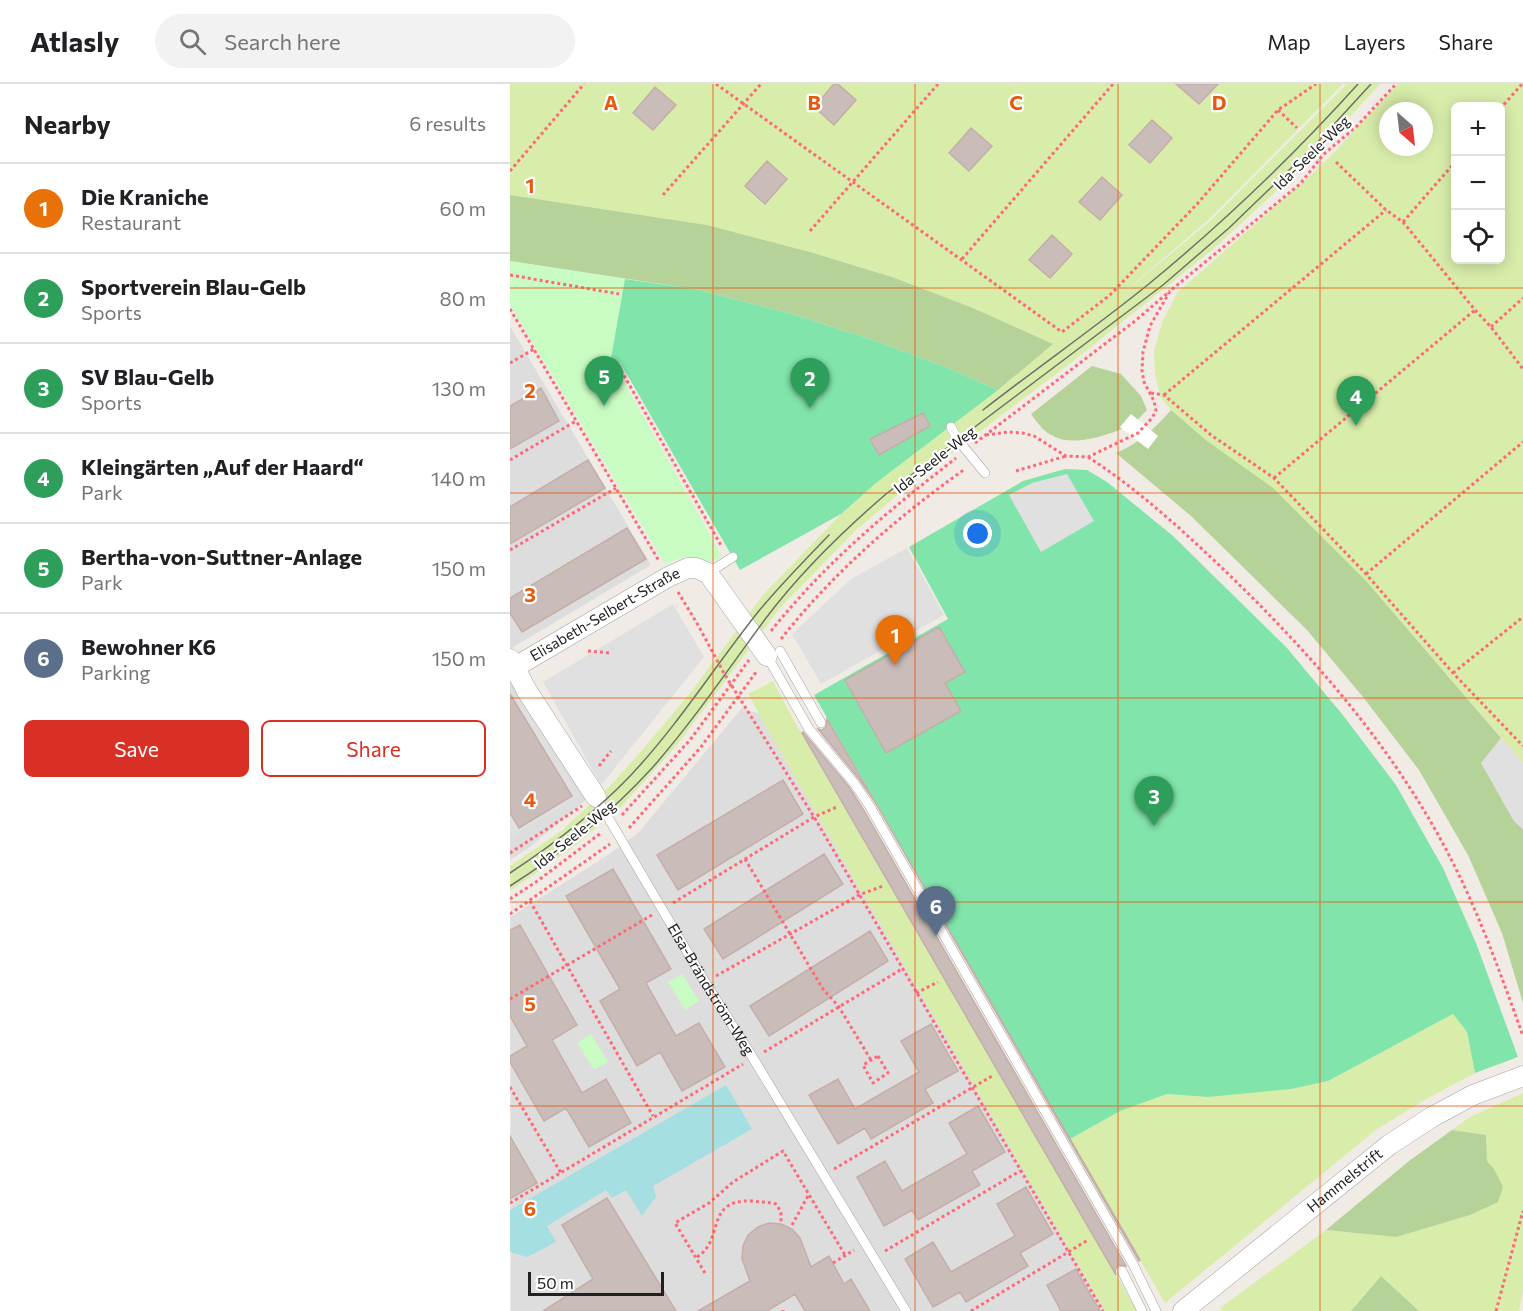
<!DOCTYPE html>
<meta charset="utf-8">
<style>
:root{--surface:#fff;--page:#f2f2f2;--text:#202124;--muted:#757577;--line:#e0e0e0;--accent:#d93025}
body{margin:0;font-family:Commissioner,sans-serif;background:var(--page);color:var(--text)}
.controls{position:absolute;right:18px;top:18px;display:grid;overflow:hidden;border-radius:9px;box-shadow:0 3px 15px #0003}
.controls button{width:54px;height:54px;display:grid;place-items:center;padding:0;border:0;border-bottom:2px solid var(--line);background:var(--surface);color:var(--text);font:30px sans-serif}
.compass{position:absolute;left:869px;top:18px;width:54px;height:54px;border-radius:50%;background:var(--surface);box-shadow:0 3px 15px #0003;rotate:152deg}
.scale{position:absolute;left:18px;bottom:15px;width:136px;box-sizing:border-box;padding-left:6px;border:3px solid #202020;border-top:0;font-size:16px;line-height:21px;white-space:nowrap;color:#202020;-webkit-text-stroke:4px #fff;paint-order:stroke}
.you{position:absolute;left:468px;top:450px;width:21px;height:21px;margin:-15px;border:4px solid #fff;border-radius:50%;background:#1a73e8;box-shadow:0 0 0 9px #1a73e833}
.badge{display:grid;place-items:center;width:39px;height:39px;border-radius:50%;background:var(--accent);color:#fff;font-size:20px;font-weight:700}
.pin{position:absolute;translate:-50% -50px;filter:drop-shadow(0 2px 3px #0008)}
.pin::after{content:'';position:absolute;top:32px;width:21px;height:18px;background:inherit;clip-path:polygon(0 0,100% 0,50% 100%)}
.list{margin:0;padding:0;list-style:none}
h2{display:flex;justify-content:space-between;align-items:center;height:78px;margin:0;padding:0 24px;font-size:26px}
h2 small{font-size:20px;font-weight:400;color:var(--muted)}
.list li{display:grid;grid-template-columns:39px 1fr auto;gap:18px;align-items:center;box-sizing:border-box;height:90px;padding:0 24px;border-top:2px solid var(--line)}
.list b{display:block;font-size:22px;white-space:nowrap}
.list p{margin:0;font-size:20px;white-space:nowrap;color:var(--muted)}
.list em{font-size:20px;font-style:normal;color:var(--muted)}
.actions{display:flex;gap:12px;padding:18px 24px}
.actions a{flex:1;padding:14px 0;border:2px solid var(--accent);border-radius:9px;text-align:center;font-size:21px;color:var(--accent)}
.actions .main{background:var(--accent);color:#fff}
.icon{flex:none;width:33px;height:33px;fill:none;stroke:currentColor;stroke-width:2;stroke-linecap:round;stroke-linejoin:round}
.map{position:relative;flex:none;width:1013px;height:1227px;overflow:hidden}
header{display:flex;align-items:center;gap:36px;box-sizing:border-box;height:84px;padding:0 30px;background:var(--surface);border-bottom:2px solid var(--line)}
header strong{font-size:28px}
nav{display:flex;gap:33px;margin-inline-start:auto;font-size:21px}
.search{width:420px;height:54px;background:var(--page);display:flex;align-items:center;gap:15px;box-sizing:border-box;padding:0 21px;border-radius:33px;color:var(--muted);font-size:22px}
main{display:flex}
aside{flex:1;background:var(--surface)}
.map>svg:first-child{display:block}
</style>
<header>
<strong>Atlasly</strong>
<div class="search"><svg class="icon" aria-label="search" viewBox="0 0 24 24"><circle cx="10" cy="10" r="6"/><path d="M15 15l6 6"/></svg>Search here</div>
<nav><a>Map</a><a>Layers</a><a>Share</a></nav>
</header>
<main>
<aside>
<h2>Nearby<small>6 results</small></h2>
<ul class="list">
<li><span class="badge" style="background:#e8710a">1</span><div><b>Die Kraniche</b><p>Restaurant</p></div><em>60 m</em></li>
<li><span class="badge" style="background:#2e9e5b">2</span><div><b>Sportverein Blau-Gelb</b><p>Sports</p></div><em>80 m</em></li>
<li><span class="badge" style="background:#2e9e5b">3</span><div><b>SV Blau-Gelb</b><p>Sports</p></div><em>130 m</em></li>
<li><span class="badge" style="background:#2e9e5b">4</span><div><b>Kleingärten „Auf der Haard“</b><p>Park</p></div><em>140 m</em></li>
<li><span class="badge" style="background:#2e9e5b">5</span><div><b>Bertha-von-Suttner-Anlage</b><p>Park</p></div><em>150 m</em></li>
<li><span class="badge" style="background:#5c6f8a">6</span><div><b>Bewohner K6</b><p>Parking</p></div><em>150 m</em></li>
</ul>
<div class="actions"><a class="main">Save</a><a>Share</a></div>
</aside>
<div class="map">
<svg width="1013" height="1227" viewBox="0 0 1013 1227">
<rect width="100%" height="100%" fill="#f1ebe6"/>
<path fill="#dedddd" d="M0 242 141 481 0 565Z
M0 594 78 714 20 763 0 776Z
M232 624 287 642 627 1227H1L0 833 98 771 128 749Z"/>
<path fill="#d8edaa" fill-rule="evenodd" d="M0 0H833L698 136 604 217 699 138 837 0H870L800 76 701 167 566 275 398 402 346 446 269 525 167 661 112 722 62 764 0 807V782L51 747 99 703 135 663 181 608 253 511 331 430 366 399 488 306 543 260 463 224 382 193 300 168 197 141 0 111Z
M888 0H1013V679L857 498 661 326 650 312 645 290 644 267 652 239 667 209 812 81ZM946 22H990V176H946ZM878 27H914V63H878Z
M263 597 287 642 627 1227H595L263 655 238 610Z
M943 930 957 948 965 989 918 1014 867 1045 655 1219 560 1055 610 1027 657 1010 698 1013 818 997Z
M1013 1009V1208L1009 1227H909L871 1192 841 1227H712L710 1224 816 1146 886 1153 984 1085 977 1077 976 1051 942 1046 960 1033Z"/>
<path fill="#b5d299" d="M0 111 197 141 300 168 382 193 463 224 543 260 488 306 438 284 360 255 282 230 184 205 0 177Z
M582 282 611 290 631 312 637 326C632 331 628 336 623 339 605 350 564 363 545 353 534 348 528 340 521 330Z
M661 326 697 357 763 404 857 498 991 654 972 680 1004 737 1013 745V919L992 849 958 771 909 686 853 613 797 546 681 432 606 369C631 358 643 346 661 326Z
M942 1046 976 1051 977 1077 984 1085 993 1103 988 1118 960 1131 886 1153 816 1146 899 1077Z
M871 1192 909 1227H841Z"/>
<path fill="#c9fcc2" d="M0 177 115 195 101 275 212 472 200 478C182 472 172 472 155 480L0 221Z
M172 890 189 917 175 926 158 898Z
M81 950 98 978 84 986 67 959Z"/>
<path fill="#81e4aa" d="M115 195 184 205 282 230 360 255 438 284 488 306 366 399 331 430 230 486 111 280 101 274Z
M555 385 577 386 597 398 663 452 777 564 832 630 886 701 933 784 966 859 1008 973 965 989 957 948 943 930 818 997 781 1005 698 1013 657 1010 610 1027 560 1055 304 611 438 535 399 463 513 397Z"/>
<path fill="#e0e0e0" d="M557 390 584 437 531 468 499 411 522 399Z
M397 464 434 531 311 600 282 550 341 495Z
M163 520 194 573 91 701 33 598Z
M9 611 69 712 0 753V616Z
M991 654 1013 679V745L1004 737 971 679Z"/>
<path fill="#a5dfe1" d="M216 1001 242 1045 143 1102 146 1113 132 1132 116 1106 102 1114 96 1106 37 1142 46 1158 17 1173 0 1168V1126Z"/>
<path fill="#fff" d="M621 330 648 352 638 365 610 343Z"/>
<path fill="#c9bcb9" stroke="#c4aea7" stroke-width="1.5" d="M324 0H328L346 16 324 41 304 23Z
M666 0H708L689 20Z
M145 3 166 21 143 46 123 29Z
M642 36 662 54 640 79 619 61Z
M461 44 482 62 459 87 439 69Z
M257 77 277 95 255 120 235 102Z
M592 93 612 111 590 136 569 118Z
M542 151 562 170 540 194 519 176Z
M31 304 49 337 0 365V322Z
M413 329 420 342 369 371 360 355Z
M78 376 95 404 0 460V423Z
M117 444 136 475 12 548 0 529V514Z
M429 543 455 588 435 599 451 627 376 669 335 596Z
M0 610 62 712 9 744 0 729Z
M317 635 630 1176 629 1177 365 718 349 695 308 645 312 646 316 643Z
M293 648 339 703 353 725 616 1182 608 1181 605 1186 606 1191 292 649Z
M273 696 293 730 168 806 147 771Z
M314 770 333 800 213 875 194 845Z
M103 785 161 885 136 899 166 952 189 939 215 983 172 1007 150 968 127 982 90 917 110 905 56 812Z
M10 841 67 941 42 956 72 1009 96 995 121 1039 79 1063 56 1024 34 1037 0 978V972L17 962 0 932V846Z
M360 847 378 877 259 952 240 922Z
M421 940 448 987 415 1005 423 1019 361 1055 355 1044 328 1060 299 1011 328 995 345 1025 409 988 391 957Z
M468 1022 495 1068 462 1087 470 1101 408 1136 402 1126 374 1142 347 1093 375 1077 392 1107 457 1070 439 1039Z
M0 1052 27 1099 0 1115Z
M516 1103 543 1150 510 1169 518 1182 456 1218 450 1208 423 1223 395 1175 423 1158 441 1188 505 1152 487 1120Z
M97 1114 166 1227H33L83 1195 52 1141Z
M259 1139 271 1140 282 1145 290 1154 301 1183 319 1172 334 1200 341 1195 360 1227H295L285 1210 257 1227H188L240 1197 232 1175 233 1162 238 1151 248 1143Z
M566 1185 574 1200 590 1227H551L537 1201Z"/>
<g fill="none" stroke-linecap="round" stroke-linejoin="round">
<defs>
<g id="service">
<path d="M441 343 448 356 475 389"/>
<path d="M198 489 223 473"/>
<path d="M270 567 311 639"/>
<path d="M257 572 299 645 344 699 359 721 623 1180 646 1227"/>
<path id="s1" d="M86 713 195 898 243 974 396 1227"/>
<path d="M612 1187 632 1227"/>
</g>
<g id="minor">
<path d="M0 575 17 607 86 713"/>
<path id="s2" d="M0 586 158 493 178 484H186L198 489 257 572"/>
<path id="s3" d="M673 1227 879 1061 922 1033 963 1011 1013 992"/>
</g>
</defs>
<use href="#service" stroke="#a4a4a4" stroke-width="10"/>
<use href="#minor" stroke="#a4a4a4" stroke-width="21"/>
<path stroke="#ff6977" stroke-width="3" stroke-dasharray="3 3" stroke-linecap="butt" d="M206 0 552 248 600 211 688 119 768 26 806 0
M990 25 1012 0
M768 26 787 44
M826 78 876 126 893 138 965 226 981 243 1013 285
M0 87 74 0
M153 111 251 0
M893 138 946 77
M300 147 428 0
M452 175 603 0
M0 191 109 210
M0 225 149 477
M981 243 1013 214
M0 279 24 265
M108 281 212 463
M641 309 654 311 701 351 764 394 856 490 943 589 1013 662
M654 311 876 126
M476 351 498 348 512 349 524 352 556 372 578 373 628 349 642 334 646 327 644 317 634 298 632 287 633 268 640 242 660 207 790 100 814 70 847 42 886 0
M465 359 625 237 660 207
M578 373C626 404 669 443 711 483 801 569 887 667 943 779 971 834 992 894 1013 952
M0 376 66 337
M506 387 556 372
M764 394 965 226
M0 466 106 404
M856 490 1013 358
M168 508 188 541 215 591 304 733 593 1227
M261 547C316 478 377 428 446 374
M271 555C323 489 386 434 455 385
M78 567 100 569
M943 589 1013 533
M89 682 101 667
M112 731 180 656 239 576
M119 744 191 663 247 587
M0 769 72 722
M235 775 313 905 329 923 361 976
M0 815 26 798 91 749
M20 817 143 1032
M163 819 304 733 327 723
M0 830 100 760
M206 892 349 811 373 802
M406 909 428 898
M0 915 142 831
M254 968 392 885
M368 972 378 989 363 999 353 981Z
M0 1003 51 1089
M324 1085 482 992
M0 1119 233 980
M282 1141 299 1110
M375 1167 510 1087
M187 1173C215 1156 194 1115 242 1117 250 1118 258 1118 266 1120L271 1128V1140
M323 1179 344 1166
M195 1189 165 1139 199 1119 223 1098 273 1067 335 1171
M273 1226V1227
M461 1227 578 1156
M986 1227 1013 1127"/>
<use href="#service" stroke="#fff" stroke-width="9"/>
<use href="#minor" stroke="#fff" stroke-width="20"/>
<path stroke="#6e6e6e" stroke-width="1.5" d="M473 326C528 283 586 243 640 199 714 138 784 71 848 0
M0 789C44 760 85 729 121 691 168 641 205 582 248 528 270 501 295 476 319 451
M0 802C52 769 101 729 143 683 184 636 219 584 256 534 290 489 333 447 376 410L653 201 719 144 805 61 861 0"/>
</g>
<path fill="none" stroke="#e8590c" stroke-width="1.5" stroke-opacity="0.55" d="M203 0V1227M405 0V1227M608 0V1227M810 0V1227M0 204H1013M0 409H1013M0 614H1013M0 818H1013M0 1022H1013"/>
<g text-anchor="middle" stroke-width="4.5" stroke-linejoin="round" paint-order="stroke">
<g font-size="15" fill="#202020" stroke="#fff">
<text transform="translate(802 69) rotate(-44)" y="5">Ida-Seele-Weg</text>
<text transform="translate(425 376) rotate(-38)" y="5">Ida-Seele-Weg</text>
<text dy="5" stroke="none"><textPath href="#s2" startOffset="110">Elisabeth-Selbert-Straße</textPath></text>
<text transform="translate(65 751) rotate(-39)" y="5">Ida-Seele-Weg</text>
<text dy="5" stroke="none"><textPath href="#s1" startOffset="224">Elsa-Brändström-Weg</textPath></text>
<text dy="5" stroke="none"><textPath href="#s3" startOffset="208">Hammelstrift</textPath></text>
</g>
</g>
<g font-size="20" text-anchor="middle" font-weight="bold" fill="#e8590c" stroke="#fff" stroke-width="4.5" stroke-linejoin="round" paint-order="stroke">
<text x="101" y="26">A</text>
<text x="304" y="26">B</text>
<text x="506" y="26">C</text>
<text x="709" y="26">D</text>
<text x="20" y="109">1</text>
<text x="20" y="314">2</text>
<text x="20" y="518">3</text>
<text x="20" y="723">4</text>
<text x="20" y="927">5</text>
<text x="20" y="1132">6</text>
</g>
</svg>
<div class="controls">
<button>+</button>
<button>−</button>
<button><svg class="icon" aria-label="locate" viewBox="0 0 24 24"><circle cx="12" cy="12" r="6"/><path d="M12 2v4M12 18v4M2 12h4M18 12h4"/></svg></button>
</div>
<svg class="compass" viewBox="-18 -18 36 36"><path d="M0-13l5 13h-10z" fill="#e53935"/><path d="M0 13l5-13h-10z" fill="#757577"/></svg>
<div class="scale">50 m</div>
<div class="you"></div>
<div class="pin badge" style="left:385px;top:581px;background:#e8710a">1</div>
<div class="pin badge" style="left:300px;top:324px;background:#2e9e5b">2</div>
<div class="pin badge" style="left:644px;top:742px;background:#2e9e5b">3</div>
<div class="pin badge" style="left:846px;top:342px;background:#2e9e5b">4</div>
<div class="pin badge" style="left:94px;top:322px;background:#2e9e5b">5</div>
<div class="pin badge" style="left:426px;top:852px;background:#5c6f8a">6</div>
</div>
</main>
